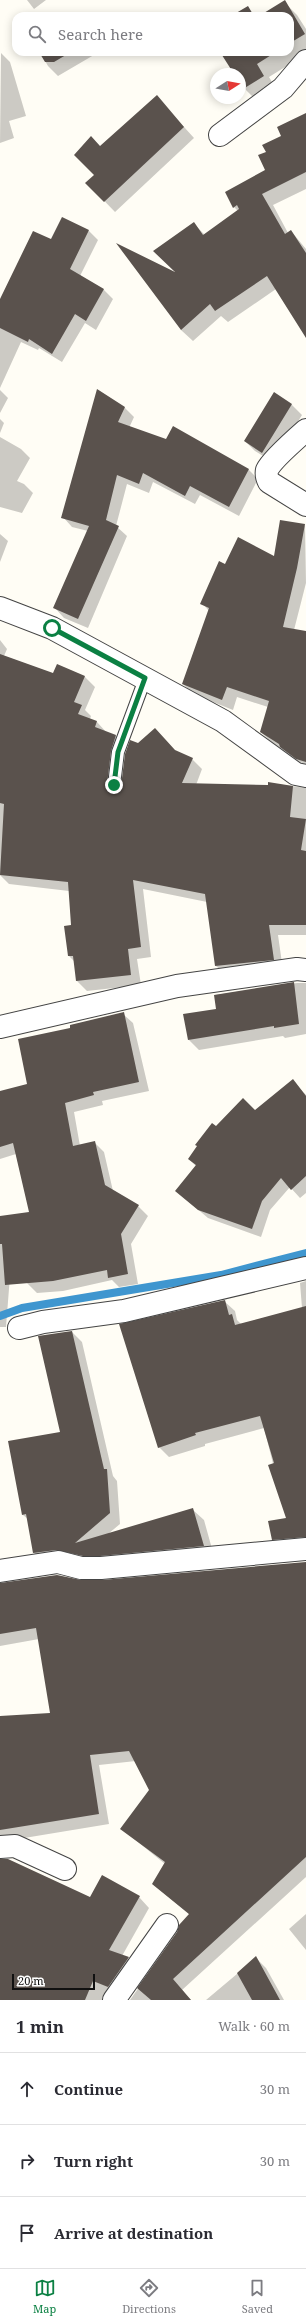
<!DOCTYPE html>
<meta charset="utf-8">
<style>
:root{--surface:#fff;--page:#f7f7f7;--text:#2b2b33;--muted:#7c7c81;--line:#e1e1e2;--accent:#0b8043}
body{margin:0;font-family:"Noto Serif",serif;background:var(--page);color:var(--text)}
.compass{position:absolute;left:210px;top:68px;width:36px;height:36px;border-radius:50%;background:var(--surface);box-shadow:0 2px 10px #0003;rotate:79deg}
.scale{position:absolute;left:12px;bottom:10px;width:83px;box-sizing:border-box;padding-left:4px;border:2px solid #111;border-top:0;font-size:11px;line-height:14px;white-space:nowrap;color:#111;-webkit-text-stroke:3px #fff;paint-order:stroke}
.stop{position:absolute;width:12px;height:12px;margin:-9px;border:3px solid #0b8043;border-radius:50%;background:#fff}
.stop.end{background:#0b8043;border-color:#fff;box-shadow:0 1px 4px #0008}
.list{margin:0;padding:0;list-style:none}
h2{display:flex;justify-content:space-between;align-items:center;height:52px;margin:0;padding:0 16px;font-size:17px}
h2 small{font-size:13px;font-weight:400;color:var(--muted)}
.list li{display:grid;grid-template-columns:26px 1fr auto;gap:12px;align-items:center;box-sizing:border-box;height:72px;padding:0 16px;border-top:1px solid var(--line)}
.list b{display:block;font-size:15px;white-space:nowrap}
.list em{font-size:13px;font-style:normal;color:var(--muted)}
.icon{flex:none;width:22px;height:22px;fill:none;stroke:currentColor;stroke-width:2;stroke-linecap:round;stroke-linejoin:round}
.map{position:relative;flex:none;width:306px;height:2000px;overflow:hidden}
.search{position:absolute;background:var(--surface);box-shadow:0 2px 10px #0003;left:12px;right:12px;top:12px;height:44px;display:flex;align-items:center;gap:10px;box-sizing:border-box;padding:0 14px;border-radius:12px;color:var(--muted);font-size:15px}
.sheet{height:268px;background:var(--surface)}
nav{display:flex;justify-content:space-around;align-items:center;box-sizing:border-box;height:56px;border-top:1px solid var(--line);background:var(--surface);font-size:11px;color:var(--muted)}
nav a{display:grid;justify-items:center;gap:2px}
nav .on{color:var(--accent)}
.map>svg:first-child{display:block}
</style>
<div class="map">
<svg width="306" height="2000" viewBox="0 0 306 2000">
<rect width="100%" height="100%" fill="#fffdf5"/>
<path fill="#0003" d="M27 0H46L34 9Z
M284 2 297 15 306 29V54L269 77 276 89 257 101 244 88 240 83V74H235L221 52H290V16H261Z
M40 52H99L58 76 48 66Z
M1 53 10 62 26 116 9 121 14 138 0 143Z
M157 97 194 138 115 212 87 183 96 175 100 147Z
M306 122V189L273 205 288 233 291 231 306 249V334L276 289 228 322 221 316 193 341 181 330 179 275 194 224 205 235 238 211 234 207 266 170 267 153 282 136Z
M89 231 98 240 80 276 104 290 113 299 96 330 85 323 62 362 39 348 38 350 21 342 0 388V303L51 241Z
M0 390 8 398 0 413Z
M98 390 125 408 134 417 129 428 249 470 258 479 239 516 200 495 195 504 153 482 149 493 127 484 116 526 127 536 88 628 64 618 55 608 88 531 72 527 63 517Z
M274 394 292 405 302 415 273 462 255 451 245 441Z
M0 419 4 423 0 433Z
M0 437 21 449 30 458 17 481 24 484 33 493 22 513 0 507Z
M305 525 306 583 294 630 306 632V768L271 742 261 732 268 707 237 697 233 710 193 694 183 684 209 611 202 603 225 565 274 558Z
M0 534 8 541 0 562Z
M0 640 7 649 4 656 54 674 85 677 95 687 85 710 91 716 90 719 97 722 107 733 116 736 126 746 120 762 117 792 176 752 192 759 202 769 196 785 268 786 269 783 306 788V935H278L283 970 227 976 216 966 207 902 143 889 151 957 137 959 141 985 87 991 77 981 75 962 69 956 72 926 69 891 9 884 0 875Z
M297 983H306V1034L285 1038 283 1036 199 1050 189 1040 217 1010 215 995Z
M123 1014 133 1023 149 1091 102 1101 103 1105 74 1112 80 1146 94 1142 104 1152 113 1191 138 1206 148 1216 131 1244 138 1284 119 1287 112 1280 63 1291 37 1293 27 1283 30 1213 16 1154 0 1159V1092L28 1085 72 1029Z
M293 1081 306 1095V1193L300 1198 290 1187 270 1210 261 1237 208 1218 176 1191 196 1166 189 1159 216 1127 254 1112Z
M0 1217 14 1225 6 1327H0Z
M306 1281V1548L283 1549 273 1539 287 1519 264 1428 205 1444V1446L169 1457 159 1447 224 1301 235 1311 237 1320 241 1324 302 1308 300 1283Z
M72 1332 82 1342 113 1476 117 1481 120 1524 108 1534 193 1510 204 1520 214 1556 44 1563 34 1553 28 1519 23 1515 61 1433Z
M306 1563V1877L182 1990 191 2000H130L190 1915 153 1884 165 1864 122 1829 151 1790 136 1761 99 1765 109 1824 0 1842V1717L52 1714 39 1639 0 1646V1584L102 1581Z
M0 1860 90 1898 139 1897 149 1908 122 1956 128 1958 138 1968 118 2000H0Z
M306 1914V1950L289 1929Z
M256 1958 266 1968 284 2000H206Z"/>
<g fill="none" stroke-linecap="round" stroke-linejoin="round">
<path stroke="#3f96cf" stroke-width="8" d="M0 1316 22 1308 221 1275 306 1253"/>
</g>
<path fill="#5a524d" d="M285 0 305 34 290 43V16H259Z
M248 6 254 16H231Z
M39 52H71L54 62H45Z
M220 52H276L257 64 264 76 243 89 240 85V74H234Z
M157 95 184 127 104 202 85 183 94 175 74 155 91 136 100 146Z
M306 113V172L262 194 285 234 291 230 306 253V338L267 276 215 311 210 304 181 330 116 243 175 272 153 251 194 222 203 235 239 209 237 205 233 208 225 192 265 170 258 155 266 152 262 145 281 136 277 127Z
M62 217 89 230 70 269 104 289 86 321 75 314 52 354 29 339 28 342 0 328V299L33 231 51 239Z
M97 389 125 407 118 422 166 439 173 426 249 469 229 507 190 486 185 496 143 473 139 484 117 475 106 520 119 526 78 619 53 608 89 526 61 518Z
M274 392 292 404 262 453 244 441Z
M280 520 305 524 297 568 283 627 306 631V762L296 759 280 747 279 744 260 732 269 701 227 687 222 700 182 684 209 608 200 604 219 561 225 564 238 537 274 556Z
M0 654 53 673 57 664 85 676 74 702 82 705 78 714 97 721 95 727 116 735 111 751 107 784 110 791 117 792 121 786 125 754 130 740 138 743 155 728 175 750 193 758 182 783 268 785V782L293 786 290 817 306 819 301 850 306 851V925H269L274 960 215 966 205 894 133 880 141 947 128 949 131 975 76 981 73 956H68L64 926 71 925 68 882 0 875 4 804 0 803Z
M294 982 299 1024 274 1028V1026L188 1040 183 1014 216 1009 214 995Z
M124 1012 139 1082 93 1092 94 1095 65 1103 73 1146 95 1141 105 1185 139 1205 121 1234 128 1274 108 1278 107 1270 53 1281 5 1285 2 1244H0V1216L29 1212 13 1143 0 1147V1091L27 1084 18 1039 70 1028V1025Z
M293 1079 306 1096V1176L291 1190 281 1178 262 1201 252 1229 198 1210 175 1191 196 1165 188 1159 197 1146 195 1145 212 1123 216 1126 243 1098 255 1110Z
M225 1300 229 1315 232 1314 235 1325 306 1306V1537L272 1540 268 1521 286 1518 268 1465 274 1463 260 1416 195 1433 196 1435 158 1448 119 1324Z
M72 1331 104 1469H107L110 1513 75 1543 193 1508 204 1546 100 1556H83L56 1550 33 1553 26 1514 22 1515 8 1441 60 1432 38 1336Z
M306 1562V1857L173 1979 191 2000H151L137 1988 177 1932 179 1925 189 1914 152 1884 165 1862 120 1829 149 1790 129 1751 90 1755 99 1814 0 1830V1716L50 1713 36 1628 0 1634V1583L57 1575 81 1580H102Z
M0 1859H8L90 1897 102 1875 140 1896 109 1950 129 1957 108 1987 93 1981 85 2000H0Z
M256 1956 280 2000H252L237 1973Z"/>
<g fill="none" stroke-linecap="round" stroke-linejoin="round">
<defs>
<path id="lane" d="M114 785 118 752 145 679"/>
<path id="street" d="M220 135 283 88 306 61
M306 430C298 437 271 461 267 470 266 474 267 478 269 482L306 505
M0 608 52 628 223 721 296 774 306 776
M0 1027 177 986 297 969 306 970
M19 1328 43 1322 124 1311 306 1268
M0 1571 58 1562 81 1568H101L306 1549
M0 1847 15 1846 65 1869
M114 2000 167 1925"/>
</defs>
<use href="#lane" stroke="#444" stroke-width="14"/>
<use href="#street" stroke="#444" stroke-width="24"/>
<use href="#lane" stroke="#fff" stroke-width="12"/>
<use href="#street" stroke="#fff" stroke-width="22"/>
</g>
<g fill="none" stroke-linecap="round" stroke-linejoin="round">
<path stroke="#0b8043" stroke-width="5" d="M52 628 145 678 118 752 114 785"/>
</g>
</svg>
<svg class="compass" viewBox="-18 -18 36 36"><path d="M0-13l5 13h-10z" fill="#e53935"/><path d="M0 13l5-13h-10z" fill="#7c7c81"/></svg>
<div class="scale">20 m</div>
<div class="stop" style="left:52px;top:628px"></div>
<div class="stop end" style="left:114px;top:785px"></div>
<div class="search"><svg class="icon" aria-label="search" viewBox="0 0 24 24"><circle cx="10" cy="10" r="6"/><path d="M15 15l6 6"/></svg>Search here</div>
</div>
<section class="sheet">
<h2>1 min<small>Walk · 60 m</small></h2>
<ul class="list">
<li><svg class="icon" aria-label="ahead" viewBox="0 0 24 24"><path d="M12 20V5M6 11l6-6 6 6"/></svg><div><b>Continue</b></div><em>30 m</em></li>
<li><svg class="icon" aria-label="right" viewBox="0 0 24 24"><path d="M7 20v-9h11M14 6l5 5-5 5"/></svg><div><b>Turn right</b></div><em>30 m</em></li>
<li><svg class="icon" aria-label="arrive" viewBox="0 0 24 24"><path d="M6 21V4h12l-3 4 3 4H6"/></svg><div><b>Arrive at destination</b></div></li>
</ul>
</section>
<nav>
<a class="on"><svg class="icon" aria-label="map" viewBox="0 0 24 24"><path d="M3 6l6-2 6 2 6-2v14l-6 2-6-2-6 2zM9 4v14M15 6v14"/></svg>Map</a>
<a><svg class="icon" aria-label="directions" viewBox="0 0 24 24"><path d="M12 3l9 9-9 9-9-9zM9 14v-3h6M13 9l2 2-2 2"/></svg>Directions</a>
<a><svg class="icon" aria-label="saved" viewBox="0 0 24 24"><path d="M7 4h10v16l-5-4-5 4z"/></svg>Saved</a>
</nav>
